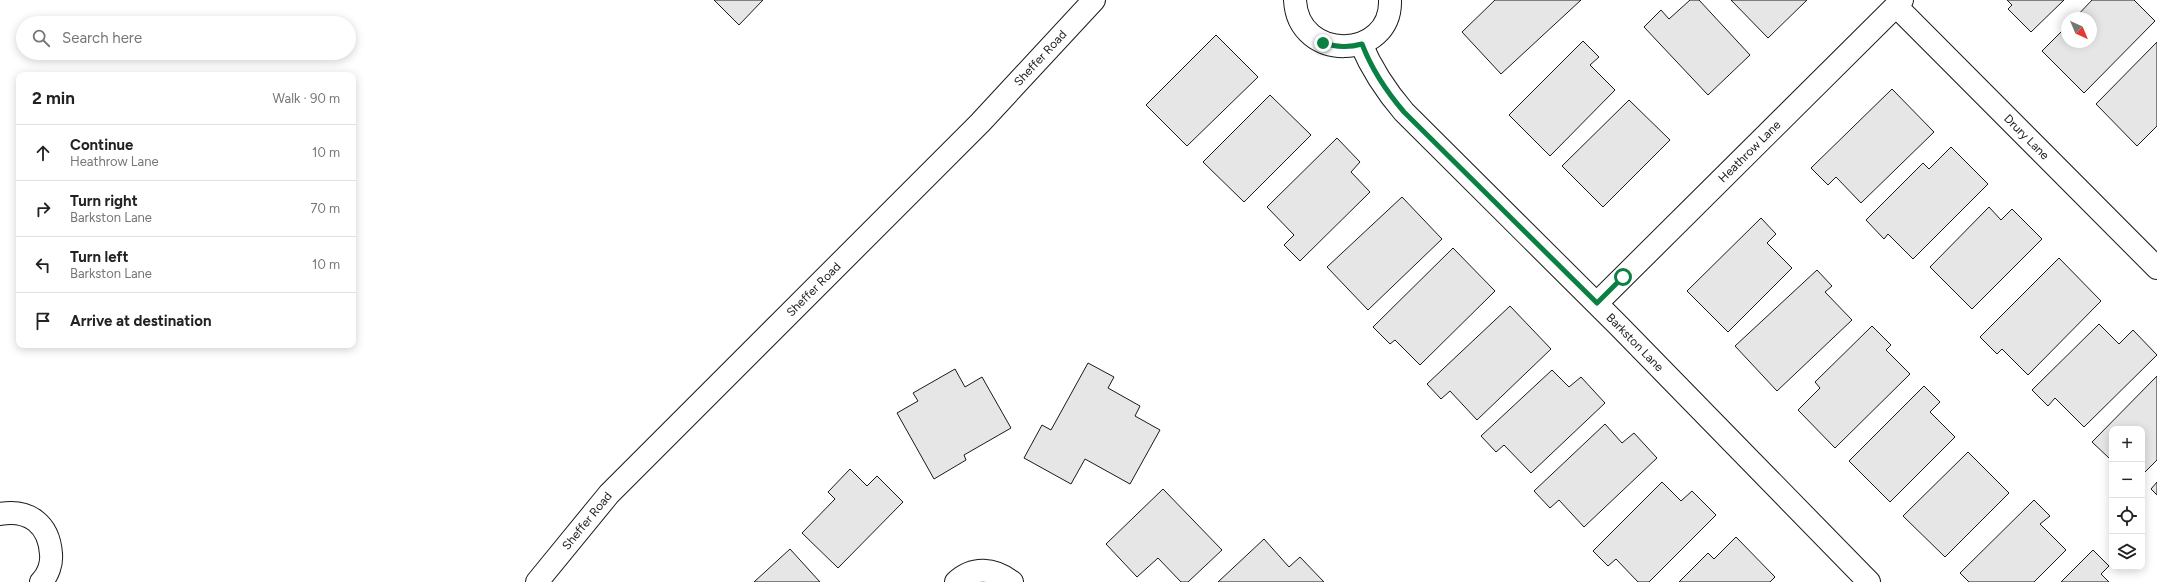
<!DOCTYPE html>
<meta charset="utf-8">
<style>
:root{--surface:#fff;--page:#f2f2f2;--text:#222;--muted:#767676;--line:#e0e0e0}
body{margin:0;font-family:Figtree,sans-serif;background:var(--page);color:var(--text)}
.controls{position:absolute;right:12px;bottom:12px;display:grid;overflow:hidden;border-radius:8px;box-shadow:0 2px 10px #0003}
.controls button{width:36px;height:36px;display:grid;place-items:center;padding:0;border:0;border-bottom:1px solid var(--line);background:var(--surface);color:var(--text);font:20px sans-serif}
.compass{position:absolute;left:2061px;top:12px;width:36px;height:36px;border-radius:50%;background:var(--surface);box-shadow:0 2px 10px #0003;rotate:136deg}
.stop{position:absolute;width:12px;height:12px;margin:-9px;border:3px solid #0b8043;border-radius:50%;background:#fff}
.stop.end{background:#0b8043;border-color:#fff;box-shadow:0 1px 4px #0008}
.list{margin:0;padding:0;list-style:none}
h2{display:flex;justify-content:space-between;align-items:center;height:52px;margin:0;padding:0 16px;font-size:17px}
h2 small{font-size:13px;font-weight:400;color:var(--muted)}
.list li{display:grid;grid-template-columns:26px 1fr auto;gap:12px;align-items:center;box-sizing:border-box;height:56px;padding:0 16px;border-top:1px solid var(--line)}
.list b{display:block;font-size:15px;white-space:nowrap}
.list p{margin:0;font-size:13px;white-space:nowrap;color:var(--muted)}
.list em{font-size:13px;font-style:normal;color:var(--muted)}
.icon{flex:none;width:22px;height:22px;fill:none;stroke:currentColor;stroke-width:2;stroke-linecap:round;stroke-linejoin:round}
.map{position:relative;flex:none;width:2157px;height:582px;overflow:hidden}
.search{position:absolute;background:var(--surface);box-shadow:0 2px 10px #0003;left:16px;top:16px;width:340px;height:44px;display:flex;align-items:center;gap:10px;box-sizing:border-box;padding:0 14px;border-radius:22px;color:var(--muted);font-size:15px}
.panel{position:absolute;background:var(--surface);box-shadow:0 2px 10px #0003;left:16px;top:72px;width:340px;height:276px;border-radius:8px}
.map>svg:first-child{display:block}
</style>
<div class="map">
<svg width="2157" height="582" viewBox="0 0 2157 582">
<rect width="100%" height="100%" fill="#fff"/>
<path fill="#e6e6e6" stroke="#1a1a1a" d="M714 0H763L739 25Z
M1495 0H1581L1501 74 1462 32Z
M1690 0H1699L1750 55 1708 95 1644 27 1661 10 1669 19Z
M1731 0H1807L1768 38Z
M2007 0H2064L2031 32 2008 9 2012 5Z
M2092 0H2134L2155 21 2084 93 2042 51 2067 26V42H2091V18H2075Z
M1216 35 1258 77 1187 146 1146 105Z
M1583 41 1599 57 1590 65 1615 90 1550 156 1509 115Z
M2157 42V126L2137 146 2096 104Z
M1892 89 1934 132 1861 203 1836 177 1828 185 1811 168Z
M1270 95 1311 135 1244 202 1203 162Z
M1629 100 1670 140 1603 207 1562 166Z
M1337 138 1360 162 1351 172 1370 192 1300 261 1284 245 1294 235 1267 207Z
M1951 147 1988 184 1913 259 1888 234 1884 239 1866 220 1923 163 1929 169Z
M1402 197 1442 239 1368 310 1327 267Z
M1989 207 2001 220 2012 209 2042 239 1972 309 1930 267Z
M1761 218 1776 234 1767 243 1792 268 1728 332 1687 291Z
M1453 248 1495 291 1420 365 1395 340 1390 344 1373 327Z
M2059 258 2101 301 2028 375 2002 349 1997 354 1980 337Z
M1817 270 1832 286 1825 292 1852 320 1777 391 1735 346Z
M1510 306 1551 349 1477 420 1450 391 1441 399 1427 384Z
M2099 324 2119 344 2133 330 2157 355 2084 427 2055 398 2048 406 2032 390Z
M1872 326 1891 345 1886 350 1910 374 1835 448 1798 410 1820 388 1815 382Z
M1088 363 1114 377 1108 388 1140 406 1135 416 1160 430 1130 484 1085 459 1071 484 1024 458 1042 425 1051 430Z
M955 369 965 387 982 377 1011 428 964 455 966 460 934 479 897 413 918 401 913 393Z
M1552 370 1569 387 1581 377 1605 403 1531 473 1504 445 1496 452 1481 436Z
M2157 376V460L2142 475V429H2112V455L2109 458 2092 442Z
M1924 386 1940 402 1930 412 1955 437 1890 502 1849 461Z
M1605 424 1622 443 1634 433 1657 458 1584 527 1559 500 1550 508 1534 491Z
M1968 452 2009 493 1945 557 1903 516Z
M850 469 867 486 877 476 903 502 838 568 802 533 835 499 828 492Z
M1662 482 1681 501 1692 491 1716 515 1649 582H1638L1616 559 1608 566 1593 551Z
M2157 482V495L2151 489Z
M1163 489 1222 550 1188 582H1181L1158 558 1137 577 1106 544Z
M2034 500 2050 516 2040 524 2066 550 2034 582H1969L1960 573Z
M1736 537 1775 577 1770 582H1679L1708 553 1714 559Z
M1264 539 1289 567 1300 557 1324 582H1218Z
M790 549 820 582H754Z
M2093 550 2109 566 2101 574 2109 582H2061Z"/>
<g fill="none" stroke-linecap="round" stroke-linejoin="round">
<defs>
<g id="minor">
<path d="M1295 0C1298 63 1392 60 1390 0"/>
<path id="s1" d="M1896 6 2157 268"/>
<path id="s2" d="M1361 44C1372 70 1386 91 1404 112L1618 325 1869 582"/>
<path id="s3" d="M1597 303 1902 0"/>
<path d="M0 514C29 509 49 524 51 554 52 564 48 575 41 582"/>
<path id="s4" d="M537 582 609 494 980 123 1094 0"/>
<path d="M956 582C973 566 994 568 1012 582"/>
</g>
</defs>
<use href="#minor" stroke="#1a1a1a" stroke-width="24"/>
<use href="#minor" stroke="#fff" stroke-width="22"/>
</g>
<g fill="none" stroke-linecap="round" stroke-linejoin="round">
<path stroke="#0b8043" stroke-width="5" d="M1323 43C1337 47 1348 48 1362 44 1372 70 1386 91 1404 112L1597 303 1623 277"/>
</g>
<g text-anchor="middle" stroke-width="3" stroke-linejoin="round" paint-order="stroke">
<g font-size="12" fill="#1a1a1a" stroke="#fff">
<text dy="4" stroke="none"><textPath href="#s4" startOffset="727">Sheffer Road</textPath></text>
<text dy="4" stroke="none"><textPath href="#s1" startOffset="185">Drury Lane</textPath></text>
<text dy="4" stroke="none"><textPath href="#s3" startOffset="215">Heathrow Lane</textPath></text>
<text dy="4" stroke="none"><textPath href="#s4" startOffset="403">Sheffer Road</textPath></text>
<text dy="4" stroke="none"><textPath href="#s2" startOffset="407">Barkston Lane</textPath></text>
<text dy="4" stroke="none"><textPath href="#s4" startOffset="79">Sheffer Road</textPath></text>
</g>
</g>
</svg>
<div class="controls">
<button>+</button>
<button>−</button>
<button><svg class="icon" aria-label="locate" viewBox="0 0 24 24"><circle cx="12" cy="12" r="6"/><path d="M12 2v4M12 18v4M2 12h4M18 12h4"/></svg></button>
<button><svg class="icon" aria-label="layers" viewBox="0 0 24 24"><path d="M12 4l9 5-9 5-9-5zM3 14l9 5 9-5"/></svg></button>
</div>
<svg class="compass" viewBox="-18 -18 36 36"><path d="M0-13l5 13h-10z" fill="#e53935"/><path d="M0 13l5-13h-10z" fill="#767676"/></svg>
<div class="stop" style="left:1623px;top:277px"></div>
<div class="stop end" style="left:1323px;top:43px"></div>
<div class="search"><svg class="icon" aria-label="search" viewBox="0 0 24 24"><circle cx="10" cy="10" r="6"/><path d="M15 15l6 6"/></svg>Search here</div>
<section class="panel">
<h2>2 min<small>Walk · 90 m</small></h2>
<ul class="list">
<li><svg class="icon" aria-label="ahead" viewBox="0 0 24 24"><path d="M12 20V5M6 11l6-6 6 6"/></svg><div><b>Continue</b><p>Heathrow Lane</p></div><em>10 m</em></li>
<li><svg class="icon" aria-label="right" viewBox="0 0 24 24"><path d="M7 20v-9h11M14 6l5 5-5 5"/></svg><div><b>Turn right</b><p>Barkston Lane</p></div><em>70 m</em></li>
<li><svg class="icon" aria-label="left" viewBox="0 0 24 24"><path d="M17 20v-9H6M10 6l-5 5 5 5"/></svg><div><b>Turn left</b><p>Barkston Lane</p></div><em>10 m</em></li>
<li><svg class="icon" aria-label="arrive" viewBox="0 0 24 24"><path d="M6 21V4h12l-3 4 3 4H6"/></svg><div><b>Arrive at destination</b></div></li>
</ul>
</section>
</div>
